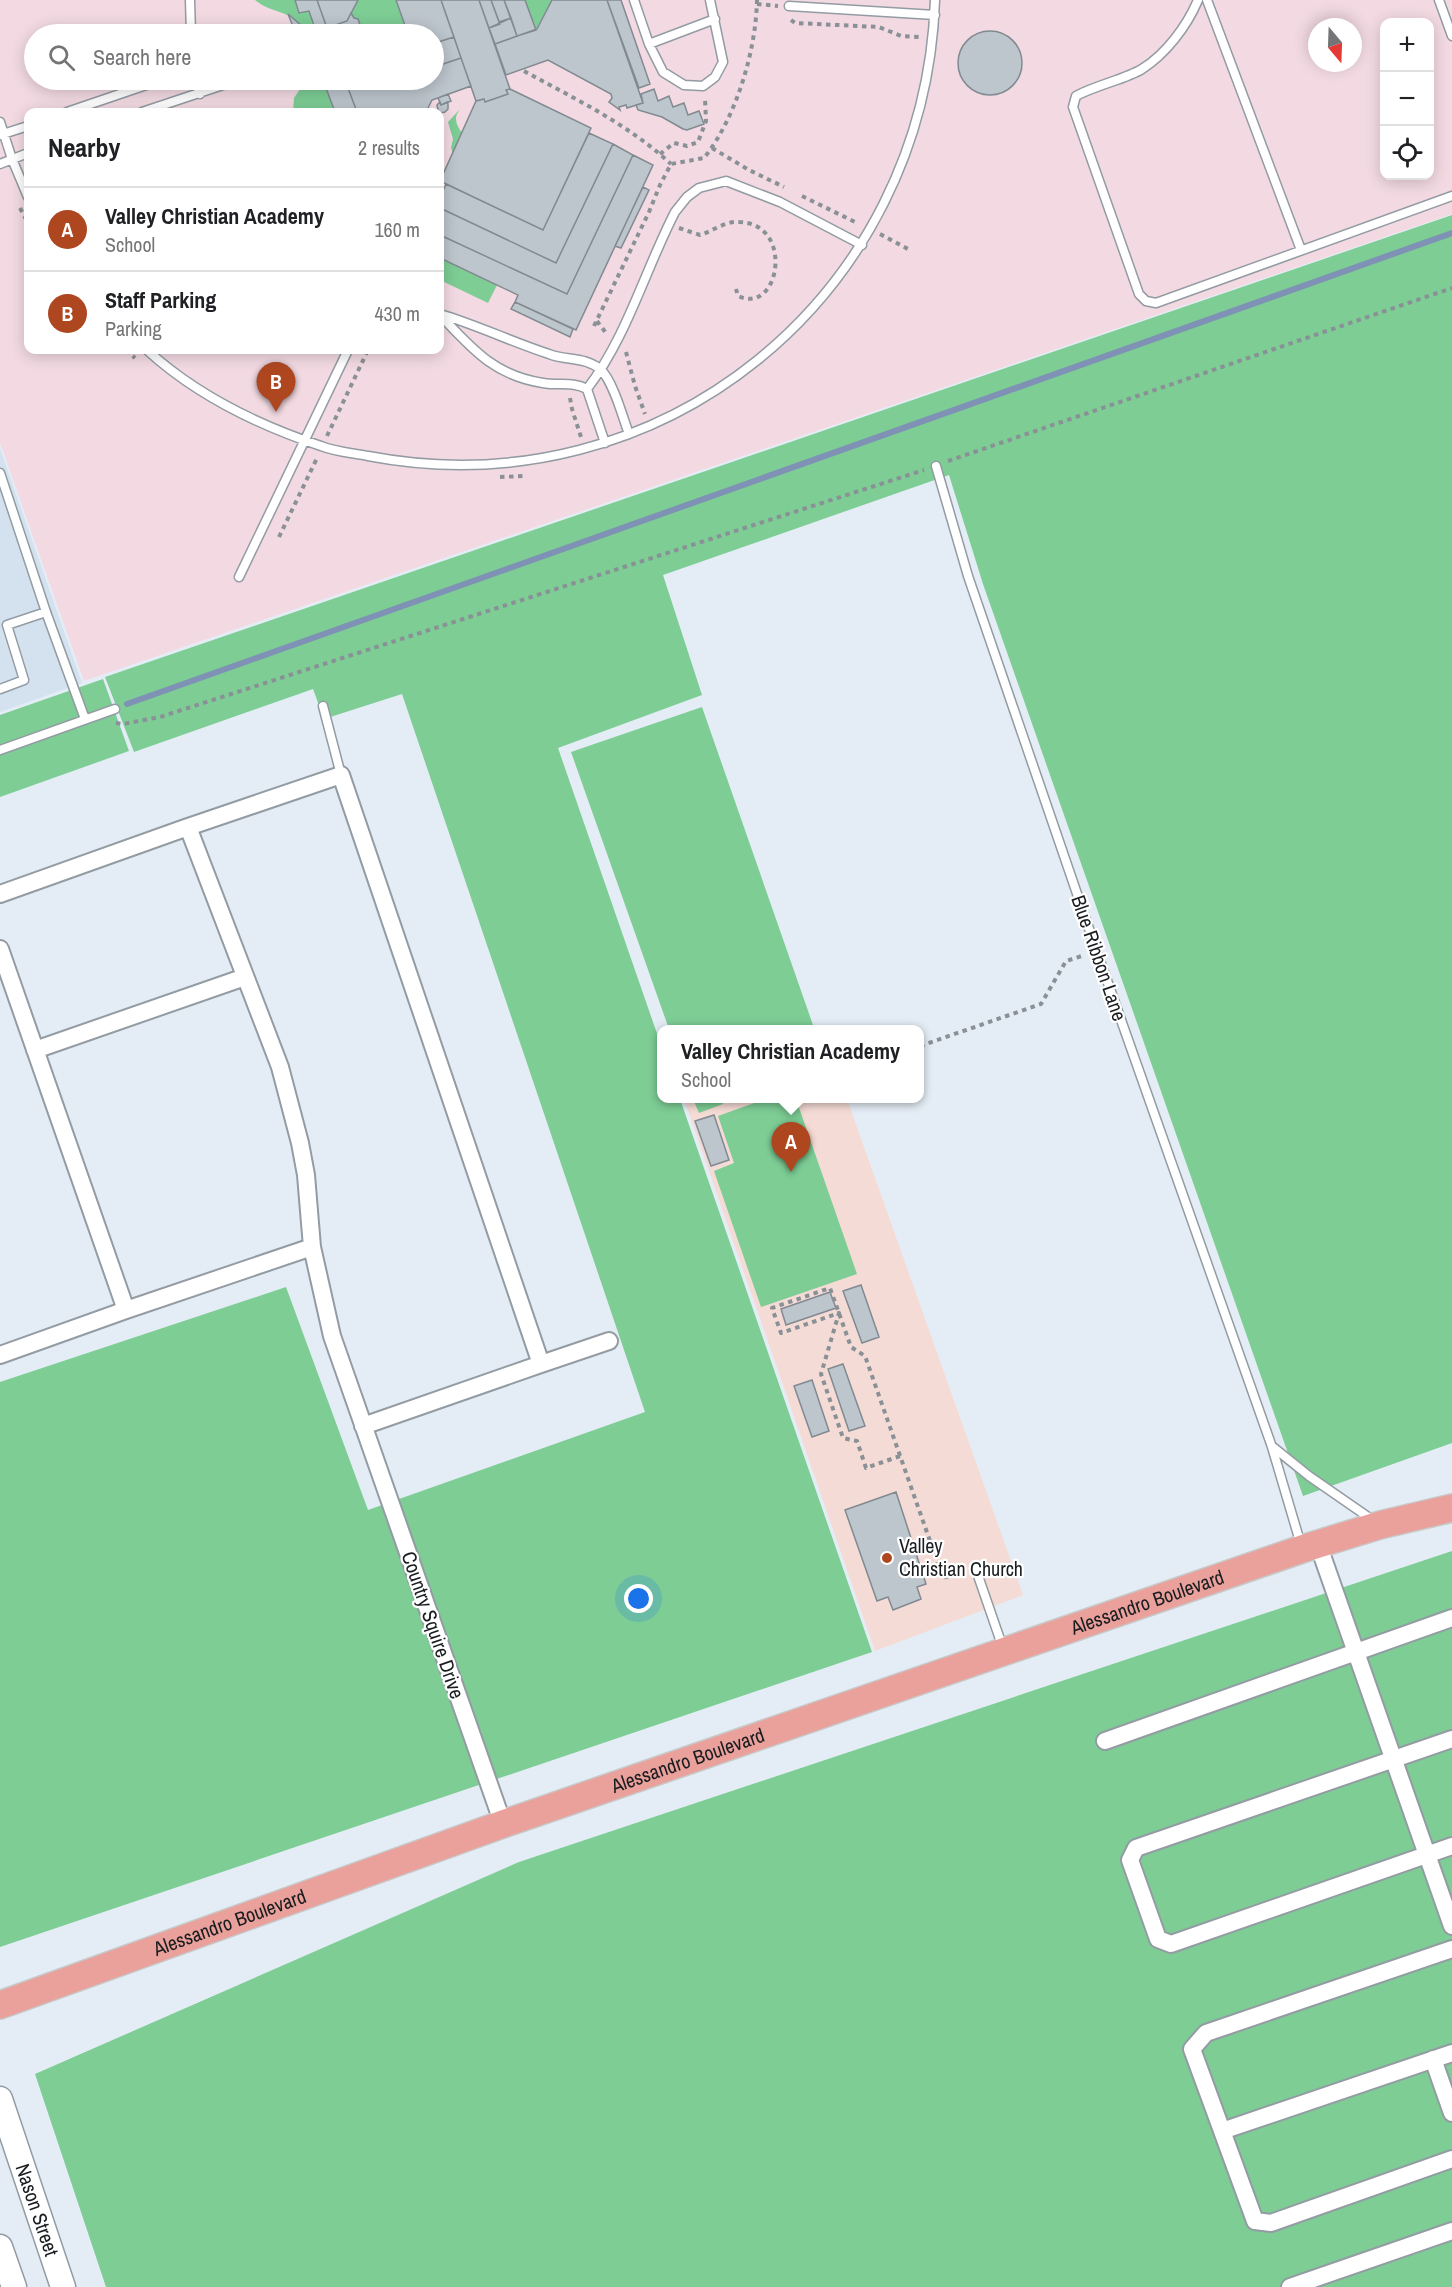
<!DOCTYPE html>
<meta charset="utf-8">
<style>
:root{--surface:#fff;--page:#f2f2f2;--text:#202124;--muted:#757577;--line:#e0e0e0;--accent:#ae4720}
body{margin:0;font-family:"Archivo Narrow",sans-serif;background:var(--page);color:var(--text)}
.controls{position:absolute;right:18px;top:18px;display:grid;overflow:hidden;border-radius:12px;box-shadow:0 3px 15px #0003}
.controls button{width:54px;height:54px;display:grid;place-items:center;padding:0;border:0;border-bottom:2px solid var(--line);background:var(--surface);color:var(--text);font:30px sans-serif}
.compass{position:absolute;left:1308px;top:18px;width:54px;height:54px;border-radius:50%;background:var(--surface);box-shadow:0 3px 15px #0003;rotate:161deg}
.you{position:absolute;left:639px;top:1599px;width:21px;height:21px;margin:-15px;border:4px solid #fff;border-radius:50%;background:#1a73e8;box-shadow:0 0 0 9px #1a73e833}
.badge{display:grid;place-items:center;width:39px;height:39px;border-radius:50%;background:var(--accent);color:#fff;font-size:20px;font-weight:700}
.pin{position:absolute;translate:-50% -50px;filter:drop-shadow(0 2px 3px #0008)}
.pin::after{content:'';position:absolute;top:32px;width:21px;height:18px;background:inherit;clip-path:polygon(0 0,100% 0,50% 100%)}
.popup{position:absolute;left:657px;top:1025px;width:267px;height:78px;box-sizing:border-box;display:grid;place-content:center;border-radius:12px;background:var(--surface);filter:drop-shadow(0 2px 4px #0005);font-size:20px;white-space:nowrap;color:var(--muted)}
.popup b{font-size:22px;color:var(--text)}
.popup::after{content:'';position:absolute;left:50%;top:100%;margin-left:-12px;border:12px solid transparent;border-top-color:var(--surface)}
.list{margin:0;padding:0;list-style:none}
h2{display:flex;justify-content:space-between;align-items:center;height:78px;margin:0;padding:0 24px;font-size:26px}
h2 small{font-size:20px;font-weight:400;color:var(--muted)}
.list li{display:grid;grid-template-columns:39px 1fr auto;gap:18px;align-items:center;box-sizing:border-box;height:84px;padding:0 24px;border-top:2px solid var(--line)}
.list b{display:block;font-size:22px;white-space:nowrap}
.list p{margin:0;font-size:20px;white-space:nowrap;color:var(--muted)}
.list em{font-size:20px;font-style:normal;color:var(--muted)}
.icon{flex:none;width:33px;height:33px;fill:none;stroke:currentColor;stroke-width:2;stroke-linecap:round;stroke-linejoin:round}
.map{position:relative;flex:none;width:1452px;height:2287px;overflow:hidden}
.search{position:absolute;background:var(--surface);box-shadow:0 3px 15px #0003;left:24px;top:24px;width:420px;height:66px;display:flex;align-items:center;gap:15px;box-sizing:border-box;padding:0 21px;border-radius:33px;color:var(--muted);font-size:22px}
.panel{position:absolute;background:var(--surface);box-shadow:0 3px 15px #0003;left:24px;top:108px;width:420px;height:246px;border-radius:12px}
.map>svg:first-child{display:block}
</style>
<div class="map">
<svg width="1452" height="2287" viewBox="0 0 1452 2287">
<rect width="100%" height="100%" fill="#e4edf5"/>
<path fill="#d4e2f0" d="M0 448 82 683 0 712Z"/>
<path fill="#f5dbd6" d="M684 1099H847L1023 1595 875 1651Z"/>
<path fill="#f3dae2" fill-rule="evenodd" d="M0 0H1452V214L84 681 0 443ZM1384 22H1430V176H1384ZM1317 27H1353V63H1317ZM34 34H434V80H34ZM28 112H440V350H28Z"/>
<path fill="#7dcd95" d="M255 0H295L299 13 309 11 316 30 307 33C289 7 275 16 255 0Z
M358 0H396L408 34H363L358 19 354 18 351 13Z
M525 0H552L536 30Z
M306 80H323L335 112H293L294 98Z
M460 109C453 118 456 124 462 133L453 154 451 148 453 139 448 122Z
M1452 215V1443L1303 1496 983 584 949 475 663 575 702 695 558 748 662 1048V1098L680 1099 872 1652 0 1947V1382L286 1287 368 1510 645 1412 402 694 324 719 313 689 134 752 105 677Z
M440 258 497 285 488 303 440 280Z
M103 679 129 751 0 797V715Z
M702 707 813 1025 800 1029H669L571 752Z
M768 1098 796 1099 857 1274 761 1307 714 1171 734 1163 718 1116Z
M693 1099H721L723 1104 699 1113Z
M1452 1551V2287H106L35 2074 519 1862Z"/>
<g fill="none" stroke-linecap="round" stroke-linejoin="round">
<path stroke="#7f91b4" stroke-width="6" d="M127 704 1452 233"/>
</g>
<path fill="#bdc5cd" stroke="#818991" stroke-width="1.5" d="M295 0H317L329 34H317L309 11 299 13Z
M317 0H358L347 21 327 28Z
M396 0H441L454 37 435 43 437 49 434 50V34H408Z
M441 0H479L510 89 506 90 508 94 485 102 484 99 476 101Z
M479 0H491L500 24 489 28Z
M491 0H504L511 18 499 22Z
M504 0H525L536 30 517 36Z
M552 0H607L643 103 627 108 626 105 619 107 620 110 609 102 612 98 611 94 548 60 506 75 495 44 537 29Z
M607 0H621L650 84 639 88Z
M351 13 354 18 358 19 363 34H329L327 28 347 21Z
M288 14 303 27 308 34H296Z
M511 18 517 36 495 44 489 28Z
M958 63a32 32 0 1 1 64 0a32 32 0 1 1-64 0Z
M454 37 461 58 434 67V50L437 49 435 43Z
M461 58 471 86 432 100 426 112H357L345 80H434V67Z
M323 80H345L357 112H335Z
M510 89 591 128 543 230 440 181 476 101 484 99 485 102 508 94 506 90Z
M654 89 658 101 669 96 673 107 684 103 688 115 699 111 704 124 687 130 683 129 662 117 638 110 636 105 643 103 641 94Z
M448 94 451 101 441 105 438 98Z
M440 102 441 105 447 102 448 104V109L445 112 441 113 438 110 437 105Z
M589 133 613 144 556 263 440 208V198L446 184 543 230Z
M613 144 633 155 567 294 440 235V208L556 263Z
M633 155 653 165 576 330 515 302 518 295 440 258V235L567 294Z
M643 187 649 190 621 248 615 246Z
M515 302 573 329 570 337 511 309Z
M714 1115 729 1160 711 1166 695 1121Z
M861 1285 879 1337 862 1343 843 1291Z
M830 1292 836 1308 786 1325 781 1309Z
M843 1364 865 1426 849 1431 828 1369Z
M812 1380 829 1431 812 1437 794 1386Z
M896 1492 926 1584 917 1587 921 1599 893 1610 888 1597 877 1601 845 1510Z"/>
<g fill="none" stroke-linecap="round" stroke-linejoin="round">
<defs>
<path id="lane" d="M190 0 191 34
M634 0 649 44 715 19
M1198 0C1187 26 1166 54 1142 69 1126 79 1096 85 1076 96L1073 107 1139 294 1146 301 1156 303 1452 196
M1207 0 1301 250
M1439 0 1452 36
M789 6 935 15
M259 34 268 32 275 34
M649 44 663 72 684 85 703 86 715 77 723 62 710 0
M194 80 200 94
M67 112 161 80
M142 112 226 84 243 80 268 81 271 80
M0 122 12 159 28 197
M0 135 28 126
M0 164 28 153
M440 314C477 325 512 342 549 354 566 361 585 356 601 370 613 381 623 418 629 434
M441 316C472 349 495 376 543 383 559 386 573 381 587 389L605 443
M147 350C196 395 258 425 321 446 336 452 353 453 368 456 661 512 925 296 935 0
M587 389C627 337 645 270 675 212L687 197 699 188 726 181 780 202 862 245
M936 466 968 576 1097 952 1272 1447 1301 1545
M0 473 46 612
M239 577 348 350
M0 689 24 680 7 625 46 612 85 719
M323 706 341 775
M0 750 115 709
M1273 1447 1309 1476 1374 1521
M975 1567 1003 1648"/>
<path id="street" d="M188 827 341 775 541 1364 363 1426
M0 894 188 827 280 1067 300 1143 306 1175 312 1247 332 1336 503 1824
M0 949 126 1310
M35 1050 245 977
M0 1355 126 1310 312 1247
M541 1364 609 1341
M1318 1544 1452 1926
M1452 1739 1136 1848 1130 1860 1158 1939 1171 1944 1452 1846
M1105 1741 1452 1618
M1452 1949 1206 2033 1192 2049 1255 2221 1271 2223 1452 2159
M1433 2059 1452 2113
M1222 2131 1452 2053
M1290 2287 1452 2231"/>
<g id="secondary">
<path id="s1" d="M0 2099 63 2287"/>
<path d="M0 2247 14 2287"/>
</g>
<g id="primary">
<path id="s2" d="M0 2005 503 1824 1302 1549 1380 1525 1452 1508"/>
</g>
</defs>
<use href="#lane" stroke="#939ba3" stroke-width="11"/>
<use href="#street" stroke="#939ba3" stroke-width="20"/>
<use href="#secondary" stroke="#939ba3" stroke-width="27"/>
<use href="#primary" stroke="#c8c9c9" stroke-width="30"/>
<path stroke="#8a9196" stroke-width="4" stroke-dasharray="4.5 4.5" stroke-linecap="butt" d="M757 4 778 6
M791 20 795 23 879 27 901 36 919 37
M524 71C575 99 628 124 671 164
M712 148 749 170 784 187
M660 154 674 143 687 146 698 142 706 121 705 98
M802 196 857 223
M20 208 28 223
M679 228 700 235C713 231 725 221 739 222 795 223 780 316 738 296L736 289
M880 234 908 249
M597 321 606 333
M594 326 649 212 660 185 671 164 704 158C736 118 756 51 757 0
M126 350 135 358
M626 352 635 386 645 414
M570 398 572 409 581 437
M327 436 368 350
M948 461 1452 288
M500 477 524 476
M279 537 318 456
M116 723 123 724 160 717 924 470
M920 1046 1041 1004 1066 961 1085 955
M900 1456 866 1468 857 1441 843 1438 821 1374 839 1313 781 1333 772 1308 830 1288 851 1347 865 1356 943 1578 964 1571"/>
<use href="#lane" stroke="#fff" stroke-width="8"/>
<use href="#street" stroke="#fff" stroke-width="16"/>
<use href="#secondary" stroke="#fff" stroke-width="24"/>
<use href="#primary" stroke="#eaa19c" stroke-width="27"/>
</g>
<circle fill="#ae4720" stroke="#fff" stroke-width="2" cx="887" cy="1558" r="6"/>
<g text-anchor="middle" stroke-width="4.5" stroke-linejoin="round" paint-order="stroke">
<g font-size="20" fill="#1a1d20" stroke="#fff">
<text transform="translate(1099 958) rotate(71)" y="7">Blue Ribbon Lane</text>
<text dy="7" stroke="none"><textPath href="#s2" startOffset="1216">Alessandro Boulevard</textPath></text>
<text transform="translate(433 1625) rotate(71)" y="7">Country Squire Drive</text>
<text dy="7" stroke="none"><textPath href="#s2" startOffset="730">Alessandro Boulevard</textPath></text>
<text dy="7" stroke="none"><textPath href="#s2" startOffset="244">Alessandro Boulevard</textPath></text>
<text dy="7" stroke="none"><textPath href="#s1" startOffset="117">Nason Street</textPath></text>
</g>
<g font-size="20" fill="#1a1d20" stroke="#fff" text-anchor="start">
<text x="899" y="1553">Valley<tspan x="899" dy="23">Christian Church</tspan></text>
</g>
</g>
</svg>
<div class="controls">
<button>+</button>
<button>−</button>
<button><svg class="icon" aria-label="locate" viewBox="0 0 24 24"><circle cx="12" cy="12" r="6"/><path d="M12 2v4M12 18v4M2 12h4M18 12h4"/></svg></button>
</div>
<svg class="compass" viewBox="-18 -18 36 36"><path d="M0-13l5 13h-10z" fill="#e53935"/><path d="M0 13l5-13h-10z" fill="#757577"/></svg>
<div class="you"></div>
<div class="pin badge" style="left:791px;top:1172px">A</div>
<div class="popup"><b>Valley Christian Academy</b>School</div>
<div class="pin badge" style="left:276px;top:412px">B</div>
<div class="search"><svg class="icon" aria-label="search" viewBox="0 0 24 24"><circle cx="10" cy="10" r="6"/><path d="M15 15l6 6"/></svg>Search here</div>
<section class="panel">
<h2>Nearby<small>2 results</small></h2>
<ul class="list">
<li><span class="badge">A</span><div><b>Valley Christian Academy</b><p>School</p></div><em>160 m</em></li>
<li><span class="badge">B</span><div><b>Staff Parking</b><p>Parking</p></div><em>430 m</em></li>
</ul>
</section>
</div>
